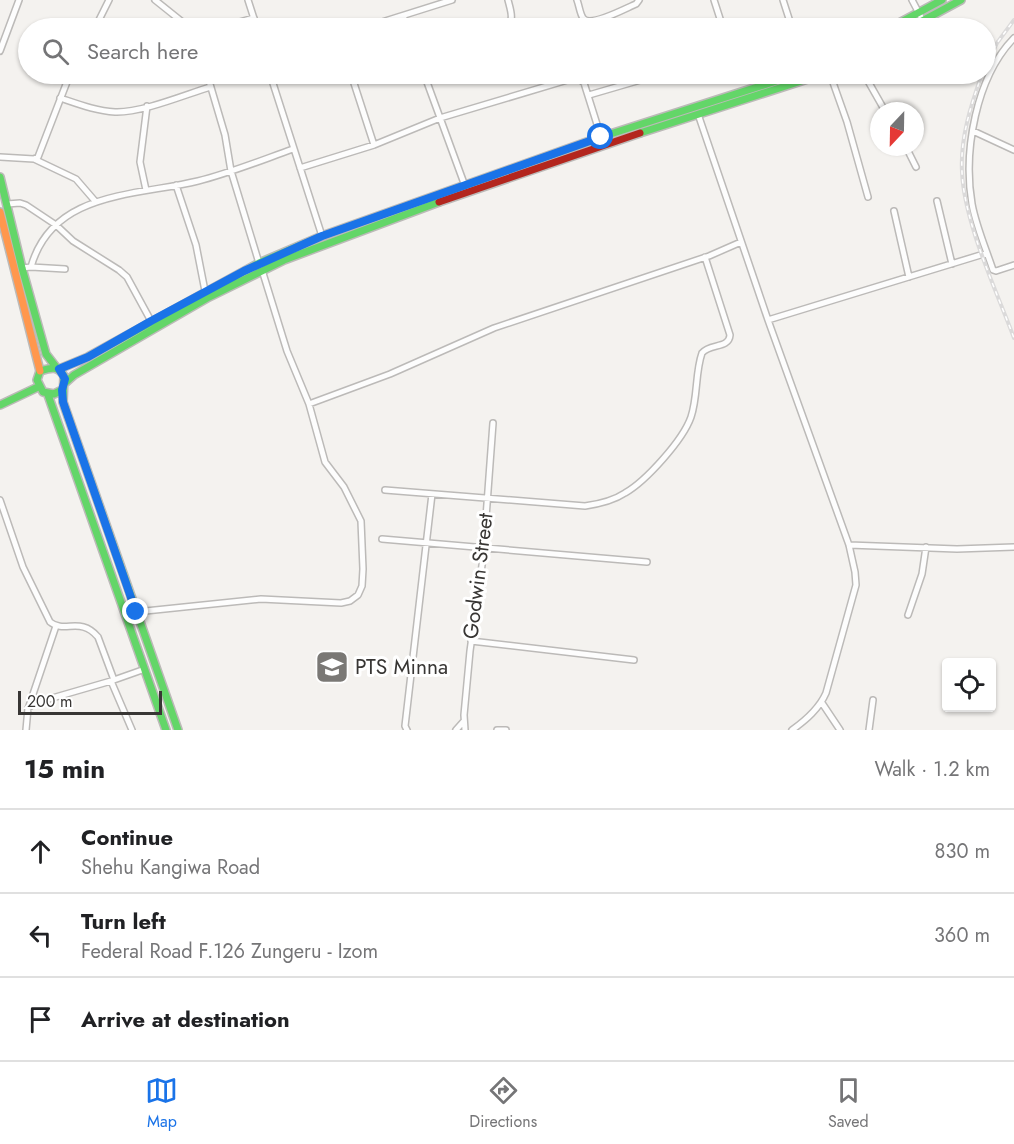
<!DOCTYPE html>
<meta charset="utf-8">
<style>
:root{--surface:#fff;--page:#f6f6f6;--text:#202124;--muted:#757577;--line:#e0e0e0;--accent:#1a73e8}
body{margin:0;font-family:Jost,sans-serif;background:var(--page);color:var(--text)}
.controls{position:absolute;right:18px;bottom:18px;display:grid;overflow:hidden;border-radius:6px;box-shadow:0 2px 4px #0004}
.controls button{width:54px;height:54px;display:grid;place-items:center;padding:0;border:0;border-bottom:2px solid var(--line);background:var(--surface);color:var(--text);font:30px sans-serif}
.compass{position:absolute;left:870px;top:102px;width:54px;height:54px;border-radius:50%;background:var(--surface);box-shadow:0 2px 4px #0004;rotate:202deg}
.scale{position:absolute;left:18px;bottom:15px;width:144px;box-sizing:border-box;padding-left:6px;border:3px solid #383634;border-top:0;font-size:16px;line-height:21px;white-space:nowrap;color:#383634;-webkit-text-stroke:4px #fff;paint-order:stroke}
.stop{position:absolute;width:18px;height:18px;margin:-14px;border:4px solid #1a73e8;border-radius:50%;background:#fff}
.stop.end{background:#1a73e8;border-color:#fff;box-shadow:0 2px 6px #0008}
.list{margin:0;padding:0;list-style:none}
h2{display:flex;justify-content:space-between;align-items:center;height:78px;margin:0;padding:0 24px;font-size:26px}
h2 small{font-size:20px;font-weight:400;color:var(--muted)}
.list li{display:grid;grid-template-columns:39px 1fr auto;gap:18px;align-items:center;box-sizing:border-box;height:84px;padding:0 24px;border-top:2px solid var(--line)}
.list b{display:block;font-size:22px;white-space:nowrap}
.list p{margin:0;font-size:20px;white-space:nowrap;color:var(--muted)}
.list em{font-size:20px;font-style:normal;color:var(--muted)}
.icon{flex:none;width:33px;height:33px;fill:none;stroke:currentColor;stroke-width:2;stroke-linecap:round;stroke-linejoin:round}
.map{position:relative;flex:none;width:1014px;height:730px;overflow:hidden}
.search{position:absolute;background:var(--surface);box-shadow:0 2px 4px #0004;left:18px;right:18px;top:18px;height:66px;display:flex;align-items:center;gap:15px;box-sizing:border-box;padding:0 21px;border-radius:33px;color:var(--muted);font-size:22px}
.sheet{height:330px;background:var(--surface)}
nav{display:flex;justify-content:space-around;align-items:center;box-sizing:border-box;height:84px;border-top:2px solid var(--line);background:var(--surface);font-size:16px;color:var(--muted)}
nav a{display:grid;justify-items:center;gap:3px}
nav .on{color:var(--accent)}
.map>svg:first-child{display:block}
</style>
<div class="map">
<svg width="1014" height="730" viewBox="0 0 1014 730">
<rect width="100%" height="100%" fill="#f4f2ef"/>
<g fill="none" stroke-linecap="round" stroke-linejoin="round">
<defs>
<path id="street" d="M155 0 190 28
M248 0 257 28
M577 0C579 5 580 14 583 18 590 28 626 8 636 4L639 0
M714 0 723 28
M783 0 792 28
M912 0 923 21
M403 16 408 28
M95 28 109 0
M217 28 254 18
M363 28 452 0
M502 28C516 23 511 12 508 0
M1014 38C976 77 963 151 972 204 976 226 986 249 993 270L996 271 1014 265
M0 51 19 0
M207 74 225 135 231 171 259 263
M270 74 322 236
M351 74 374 145
M424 74 465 186
M830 74 847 122 868 197
M864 74 885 111
M589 95 661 74
M60 98C78 104 96 111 115 112 141 113 184 95 210 87
M698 114 768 320 849 545 855 572 856 585 826 693C819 709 806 720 792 730
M973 131 1014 150
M906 147 916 167
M0 157 34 159 38 157 70 74
M34 159 76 179 95 201
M300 168 374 145 440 118 574 78 579 79 584 83 601 137
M176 185 196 245 205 291
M146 190 140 162 147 106
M937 201 952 264
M7 204 20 203 26 205 56 225 73 241 119 270 127 277 151 321
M894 211 909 277
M31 267 65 269
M22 268 31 267C52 191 136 196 198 181 230 173 262 160 293 149
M768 320 987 253
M309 404 390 374 494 328 709 256 741 242
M385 490 585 506C599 504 613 501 625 493 646 481 683 440 691 417 698 396 695 373 702 353 710 343 729 349 730 335L705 257
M0 500 23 567 50 622C65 634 80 616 98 637L114 680
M382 539 647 562
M849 545 957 549 1014 547
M136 612 261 599 341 603 350 601 358 595 362 586 363 569 361 521 344 487 325 462 309 404 287 351 262 270
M908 615 922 574 926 547
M471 641 634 660
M111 681 132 730
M822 703 840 730
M29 706 56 626
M26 730 28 708 35 703 111 681 145 669
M407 730 405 726 432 494
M456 730 464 721
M465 730 464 715 470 651 483 558 493 423
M497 730H506
M869 730 873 700"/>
<path id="fast" d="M890 28 942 0
M909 28 961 0
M640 133 823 74
M0 177 22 268 46 354 56 367
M59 369 88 357 259 263 322 236 601 137 798 74
M65 383 74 375 209 297 284 260 439 202
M62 390 54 394 43 392 37 380 40 371C50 368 58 365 64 376L63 402 178 730
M48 395 166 730
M0 405 38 387"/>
<path id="slow" d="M0 212 40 371"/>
<path id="jam" d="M439 202 640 133"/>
</defs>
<use href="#street" stroke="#bcbab8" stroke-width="8"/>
<use href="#fast" stroke="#bcbab8" stroke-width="10"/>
<use href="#slow" stroke="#bcbab8" stroke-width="10"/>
<use href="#jam" stroke="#bcbab8" stroke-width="10"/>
<use href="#street" stroke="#fdfdfd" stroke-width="5"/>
<use href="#fast" stroke="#63d668" stroke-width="7"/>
<use href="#slow" stroke="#ff974d" stroke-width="7"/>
<use href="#jam" stroke="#b3261e" stroke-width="7"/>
<defs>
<path id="rail" d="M986 66 997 43 1014 20
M982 74C971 105 960 138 962 172 964 222 996 290 1014 338"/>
</defs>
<use href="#rail" stroke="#dbdada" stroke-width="4"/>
<use href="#rail" stroke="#fff" stroke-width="1.5" stroke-dasharray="4.5" stroke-linecap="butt"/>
</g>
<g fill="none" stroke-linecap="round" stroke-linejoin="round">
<path stroke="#1a73e8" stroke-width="8" d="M136 612 63 402 62 390 65 379 59 369 88 357 151 321 244 271 322 236 601 137"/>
</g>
<defs>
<symbol id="university-square" viewBox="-11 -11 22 22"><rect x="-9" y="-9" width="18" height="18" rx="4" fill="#7a7875" stroke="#fff"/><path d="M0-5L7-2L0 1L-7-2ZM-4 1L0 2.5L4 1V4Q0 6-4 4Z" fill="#fff"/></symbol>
</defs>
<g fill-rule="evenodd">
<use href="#university-square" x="313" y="648" width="38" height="38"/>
</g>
<g text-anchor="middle" stroke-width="6" stroke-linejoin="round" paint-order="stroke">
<g font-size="21" fill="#383634" stroke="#fff">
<text transform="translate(478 576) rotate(-83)" y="7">Godwin Street</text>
</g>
<g font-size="21" fill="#383634" stroke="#fff" text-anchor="start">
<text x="355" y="674">PTS Minna</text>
</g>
</g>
</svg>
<div class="controls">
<button><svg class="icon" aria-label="locate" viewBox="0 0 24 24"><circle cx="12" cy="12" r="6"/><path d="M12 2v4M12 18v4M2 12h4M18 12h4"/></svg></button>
</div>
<svg class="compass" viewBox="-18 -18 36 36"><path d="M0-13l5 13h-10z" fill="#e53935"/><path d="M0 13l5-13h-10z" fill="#757577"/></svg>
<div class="scale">200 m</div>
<div class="stop" style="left:601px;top:137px"></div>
<div class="stop end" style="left:136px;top:612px"></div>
<div class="search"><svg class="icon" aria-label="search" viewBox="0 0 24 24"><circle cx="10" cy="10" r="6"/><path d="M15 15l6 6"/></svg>Search here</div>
</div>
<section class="sheet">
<h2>15 min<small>Walk · 1.2 km</small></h2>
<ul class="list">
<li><svg class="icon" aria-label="ahead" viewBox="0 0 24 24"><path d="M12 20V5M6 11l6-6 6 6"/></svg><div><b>Continue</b><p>Shehu Kangiwa Road</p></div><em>830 m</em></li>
<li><svg class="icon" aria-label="left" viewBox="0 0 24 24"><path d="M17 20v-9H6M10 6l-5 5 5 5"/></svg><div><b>Turn left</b><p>Federal Road F.126 Zungeru - Izom</p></div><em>360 m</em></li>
<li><svg class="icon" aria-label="arrive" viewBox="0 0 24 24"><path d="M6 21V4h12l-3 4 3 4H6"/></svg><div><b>Arrive at destination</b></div></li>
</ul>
</section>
<nav>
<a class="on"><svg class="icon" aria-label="map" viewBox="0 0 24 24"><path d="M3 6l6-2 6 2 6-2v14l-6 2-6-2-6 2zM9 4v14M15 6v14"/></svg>Map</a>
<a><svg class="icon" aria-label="directions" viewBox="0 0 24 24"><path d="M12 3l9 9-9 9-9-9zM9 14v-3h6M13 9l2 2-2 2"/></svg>Directions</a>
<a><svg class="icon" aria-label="saved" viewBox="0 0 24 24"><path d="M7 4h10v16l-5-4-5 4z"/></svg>Saved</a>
</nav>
